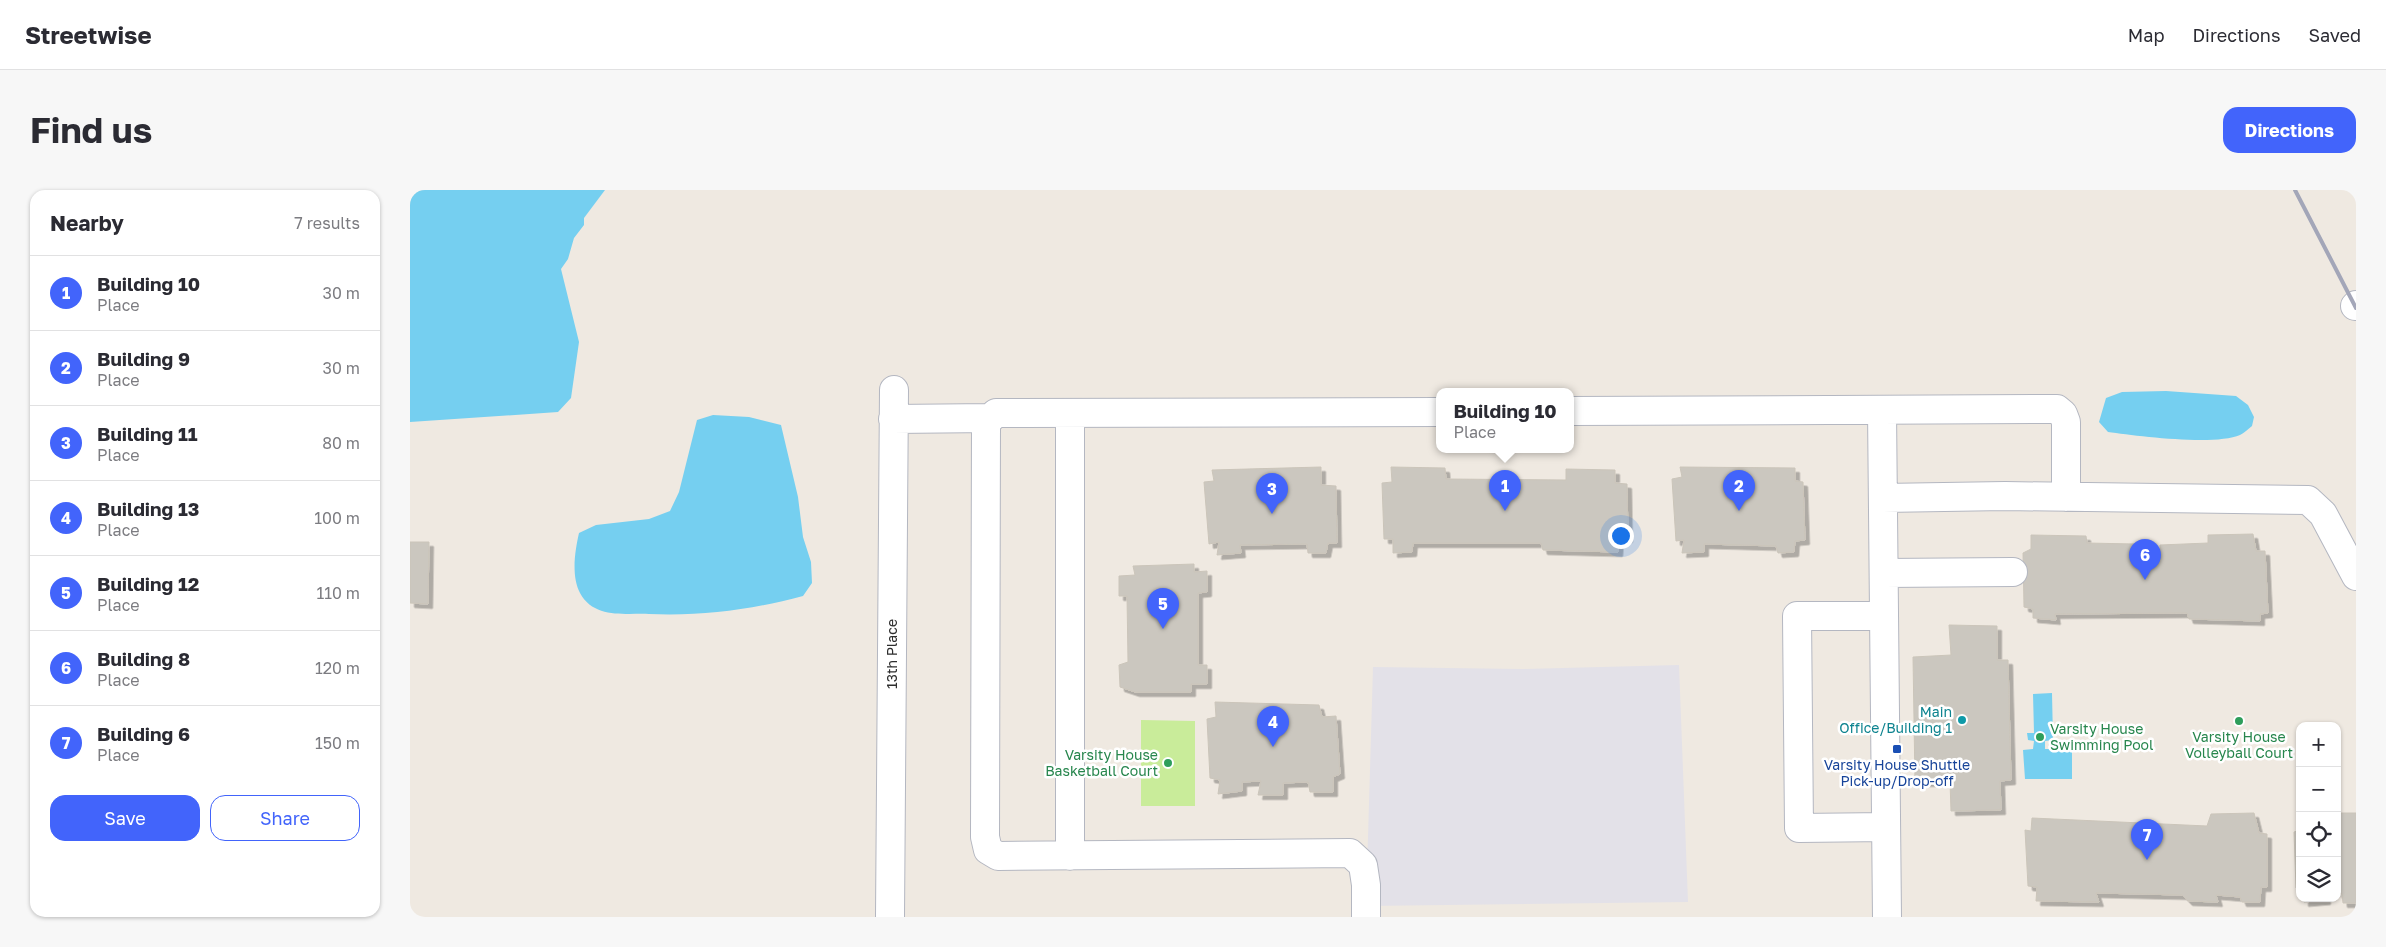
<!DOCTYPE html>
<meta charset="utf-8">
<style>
:root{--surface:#fff;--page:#f7f7f7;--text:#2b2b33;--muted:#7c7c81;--line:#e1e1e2;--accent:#4264fb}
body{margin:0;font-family:"Golos Text",sans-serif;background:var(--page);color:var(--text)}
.controls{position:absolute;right:15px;bottom:15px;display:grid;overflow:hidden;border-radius:10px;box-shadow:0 1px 4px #0004}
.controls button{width:45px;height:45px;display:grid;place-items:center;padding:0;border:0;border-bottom:1px solid var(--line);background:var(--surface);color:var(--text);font:25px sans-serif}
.you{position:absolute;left:1210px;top:345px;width:18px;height:18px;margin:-12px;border:4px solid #fff;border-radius:50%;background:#1a73e8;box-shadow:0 0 0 8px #1a73e833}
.badge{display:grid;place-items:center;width:32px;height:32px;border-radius:50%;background:var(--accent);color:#fff;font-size:16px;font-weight:700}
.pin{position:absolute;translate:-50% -41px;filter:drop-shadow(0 1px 2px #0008)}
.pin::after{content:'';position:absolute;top:26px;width:18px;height:15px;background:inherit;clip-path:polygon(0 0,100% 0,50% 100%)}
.popup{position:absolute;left:1026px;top:198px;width:138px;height:65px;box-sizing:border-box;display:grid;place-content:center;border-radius:10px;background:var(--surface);filter:drop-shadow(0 1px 4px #0005);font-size:16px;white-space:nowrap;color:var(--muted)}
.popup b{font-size:19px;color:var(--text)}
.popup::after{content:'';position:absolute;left:50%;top:100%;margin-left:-10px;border:10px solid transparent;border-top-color:var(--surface)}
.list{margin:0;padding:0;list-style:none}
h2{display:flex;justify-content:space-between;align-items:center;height:65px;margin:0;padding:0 20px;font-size:21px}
h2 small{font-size:16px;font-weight:400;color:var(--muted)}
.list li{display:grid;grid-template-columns:32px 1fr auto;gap:15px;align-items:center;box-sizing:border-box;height:75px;padding:0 20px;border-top:1px solid var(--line)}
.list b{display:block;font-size:19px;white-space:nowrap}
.list p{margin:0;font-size:16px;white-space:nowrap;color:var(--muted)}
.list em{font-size:16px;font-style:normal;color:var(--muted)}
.actions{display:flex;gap:10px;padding:15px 20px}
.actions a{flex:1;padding:11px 0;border:1px solid var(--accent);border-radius:15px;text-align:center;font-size:18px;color:var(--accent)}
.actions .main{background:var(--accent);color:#fff}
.icon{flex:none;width:28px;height:28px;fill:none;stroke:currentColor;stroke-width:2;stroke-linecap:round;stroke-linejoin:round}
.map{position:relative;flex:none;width:1946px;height:727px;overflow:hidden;border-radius:15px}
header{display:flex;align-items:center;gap:30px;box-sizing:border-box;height:70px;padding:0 25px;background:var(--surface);border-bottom:1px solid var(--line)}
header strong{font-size:24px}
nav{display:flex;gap:28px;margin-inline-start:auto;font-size:18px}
.intro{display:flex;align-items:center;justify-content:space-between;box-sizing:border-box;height:120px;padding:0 30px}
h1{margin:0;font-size:35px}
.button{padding:12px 22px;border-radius:15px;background:var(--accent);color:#fff;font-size:18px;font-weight:700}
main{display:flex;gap:30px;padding:0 30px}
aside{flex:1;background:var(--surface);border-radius:15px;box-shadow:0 1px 4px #0004}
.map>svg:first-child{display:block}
</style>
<header>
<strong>Streetwise</strong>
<nav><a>Map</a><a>Directions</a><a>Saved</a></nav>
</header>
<div class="intro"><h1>Find us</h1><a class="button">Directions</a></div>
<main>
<aside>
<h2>Nearby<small>7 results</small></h2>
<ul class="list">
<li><span class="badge">1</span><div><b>Building 10</b><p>Place</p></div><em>30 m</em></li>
<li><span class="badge">2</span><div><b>Building 9</b><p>Place</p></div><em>30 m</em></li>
<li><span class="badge">3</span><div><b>Building 11</b><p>Place</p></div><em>80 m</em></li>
<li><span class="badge">4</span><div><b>Building 13</b><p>Place</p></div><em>100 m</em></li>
<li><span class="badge">5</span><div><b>Building 12</b><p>Place</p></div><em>110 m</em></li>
<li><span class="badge">6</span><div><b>Building 8</b><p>Place</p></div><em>120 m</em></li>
<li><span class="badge">7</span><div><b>Building 6</b><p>Place</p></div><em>150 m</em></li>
</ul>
<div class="actions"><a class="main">Save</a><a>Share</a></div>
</aside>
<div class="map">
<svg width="1946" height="727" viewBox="0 0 1946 727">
<defs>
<filter id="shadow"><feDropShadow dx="4.5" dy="4.5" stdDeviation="0" flood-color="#0004"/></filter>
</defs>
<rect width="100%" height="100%" fill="#efe9e1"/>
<path fill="#e3e1e8" d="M1269 475 1278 712 956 716 963 477 1112 479Z"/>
<path fill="#c9ec9a" d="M731 530 785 531V616H731Z"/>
<path fill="#75cff0" d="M0 0H195L174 28V35L164 48 158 69 151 79 169 152 161 208 148 222 0 232Z
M1756 201 1826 206 1838 215 1844 227 1842 236C1838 239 1834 243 1830 245 1805 256 1726 246 1698 242L1689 232 1696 208 1712 202Z
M303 225 339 227 371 235 388 307 393 347 401 372 402 393 393 406C340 420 294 426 239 424 215 423 184 429 170 403 161 386 165 361 169 343L186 335 239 329 260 321 269 302 287 230Z
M1642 503 1643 550 1635 551V559H1662V589H1615L1613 560 1623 559 1624 551 1618 550 1617 543H1624L1623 504Z"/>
<path fill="#cbc7bf" stroke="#cbc5ba" filter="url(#shadow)" d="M911 277V295L926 296 927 353H918L916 363H898L897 354 830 355 831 363 807 365 809 352 799 354 794 292 804 291 802 280Z
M981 277 1035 278 1036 289 1156 290V279L1205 280V293L1217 294 1218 348 1209 349 1208 362 1133 360 1131 353H1003L1002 362 983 363V349H974L972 293 982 292Z
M1270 277 1385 278V291L1393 292 1395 350 1385 351 1384 362 1368 363 1366 356 1294 354V362L1272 363 1274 350 1266 351 1262 289 1272 287Z
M1843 344 1846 361H1855L1858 423 1850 424V431L1779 429 1777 423 1645 424 1646 430 1623 428V419L1614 417 1613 363 1621 359V345L1676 346 1677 353 1725 354 1726 360H1750V355L1798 353V345Z
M0 352H19L18 414 0 413Z
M784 374V382L797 381V402L788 403V475H797V494H781V502H725L710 497 709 475 718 472 717 406H709V386L725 385 723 376Z
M1539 435 1587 436V470H1598L1601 590 1590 591 1591 620 1541 621 1540 592H1505L1503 467 1541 465Z
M805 512 909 515 912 527 926 526 930 584 923 587V602H900L898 592 873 593V605H848L851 591 832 592V601L808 604 810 590 800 588 797 529 806 527Z
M1844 623 1849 643 1857 644V697H1851L1850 712H1832L1830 707 1806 705 1808 712 1778 711 1772 705 1686 703 1689 712 1626 711 1627 697 1618 696 1615 640 1621 641 1622 628 1797 636 1801 624Z
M1927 623H1946V713H1933L1932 704 1927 703Z
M1890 640V698H1886L1884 642Z
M1894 708H1916V710L1894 712Z"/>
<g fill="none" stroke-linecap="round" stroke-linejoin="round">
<defs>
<path id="minor" d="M1945 116 1946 115
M1472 220 1477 727
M1160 221 1647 219 1653 224 1656 232V307
M660 223V666
M483 229 581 228
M1473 308 1595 306 1898 310 1913 324 1946 386
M1474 383 1603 382
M1474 426H1387L1389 638 1476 637
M480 727 484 200
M956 727V695L953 675 940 663 588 666 578 660 575 647 576 232 586 223 1030 222"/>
</defs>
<use href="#minor" stroke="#b4b7c1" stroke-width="30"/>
<use href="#minor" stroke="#fff" stroke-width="28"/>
<path stroke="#a3a6b8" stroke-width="4" d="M1885 0 1946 118"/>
</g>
<circle fill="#0f9aa8" stroke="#fff" stroke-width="2" cx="1552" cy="530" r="5"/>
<g fill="#2e9e5b" stroke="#fff" stroke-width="2">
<circle cx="1829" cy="531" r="5"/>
<circle cx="1630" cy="547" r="5"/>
<circle cx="758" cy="573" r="5"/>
</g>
<rect fill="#1a4fb4" stroke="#fff" stroke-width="2" x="1482" y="554" width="10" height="10" rx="2.5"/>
<g text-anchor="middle" stroke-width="5" stroke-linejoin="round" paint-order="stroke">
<g font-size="14" fill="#2e2e2e" stroke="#fff">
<text transform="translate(482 464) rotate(-90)" y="5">13th Place</text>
</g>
<g font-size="14" fill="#0d838f" stroke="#fff" text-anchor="end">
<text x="1542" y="527">Main<tspan x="1542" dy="16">Office/Building 1</tspan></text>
</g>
<g font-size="14" fill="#27864d" stroke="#fff" text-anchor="start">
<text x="1640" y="544">Varsity House<tspan x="1640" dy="16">Swimming Pool</tspan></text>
<text x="1829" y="552" text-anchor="middle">Varsity House<tspan x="1829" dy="16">Volleyball Court</tspan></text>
<text x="748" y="570" text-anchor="end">Varsity House<tspan x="748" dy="16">Basketball Court</tspan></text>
</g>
<g font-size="14" fill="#164399" stroke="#fff">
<text x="1487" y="580">Varsity House Shuttle<tspan x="1487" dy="16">Pick-up/Drop-off</tspan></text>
</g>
</g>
</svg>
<div class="controls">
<button>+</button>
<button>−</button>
<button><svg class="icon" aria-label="locate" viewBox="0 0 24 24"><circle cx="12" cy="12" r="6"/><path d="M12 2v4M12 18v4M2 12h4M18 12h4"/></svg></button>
<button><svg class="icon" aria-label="layers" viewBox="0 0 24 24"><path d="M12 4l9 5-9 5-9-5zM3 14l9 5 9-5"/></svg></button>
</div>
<div class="you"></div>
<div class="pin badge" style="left:1095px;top:321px">1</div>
<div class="popup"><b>Building 10</b>Place</div>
<div class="pin badge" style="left:1329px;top:321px">2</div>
<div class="pin badge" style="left:862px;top:324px">3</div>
<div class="pin badge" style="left:863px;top:557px">4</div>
<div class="pin badge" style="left:753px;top:439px">5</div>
<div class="pin badge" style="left:1735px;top:390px">6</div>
<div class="pin badge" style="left:1737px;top:670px">7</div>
</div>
</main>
